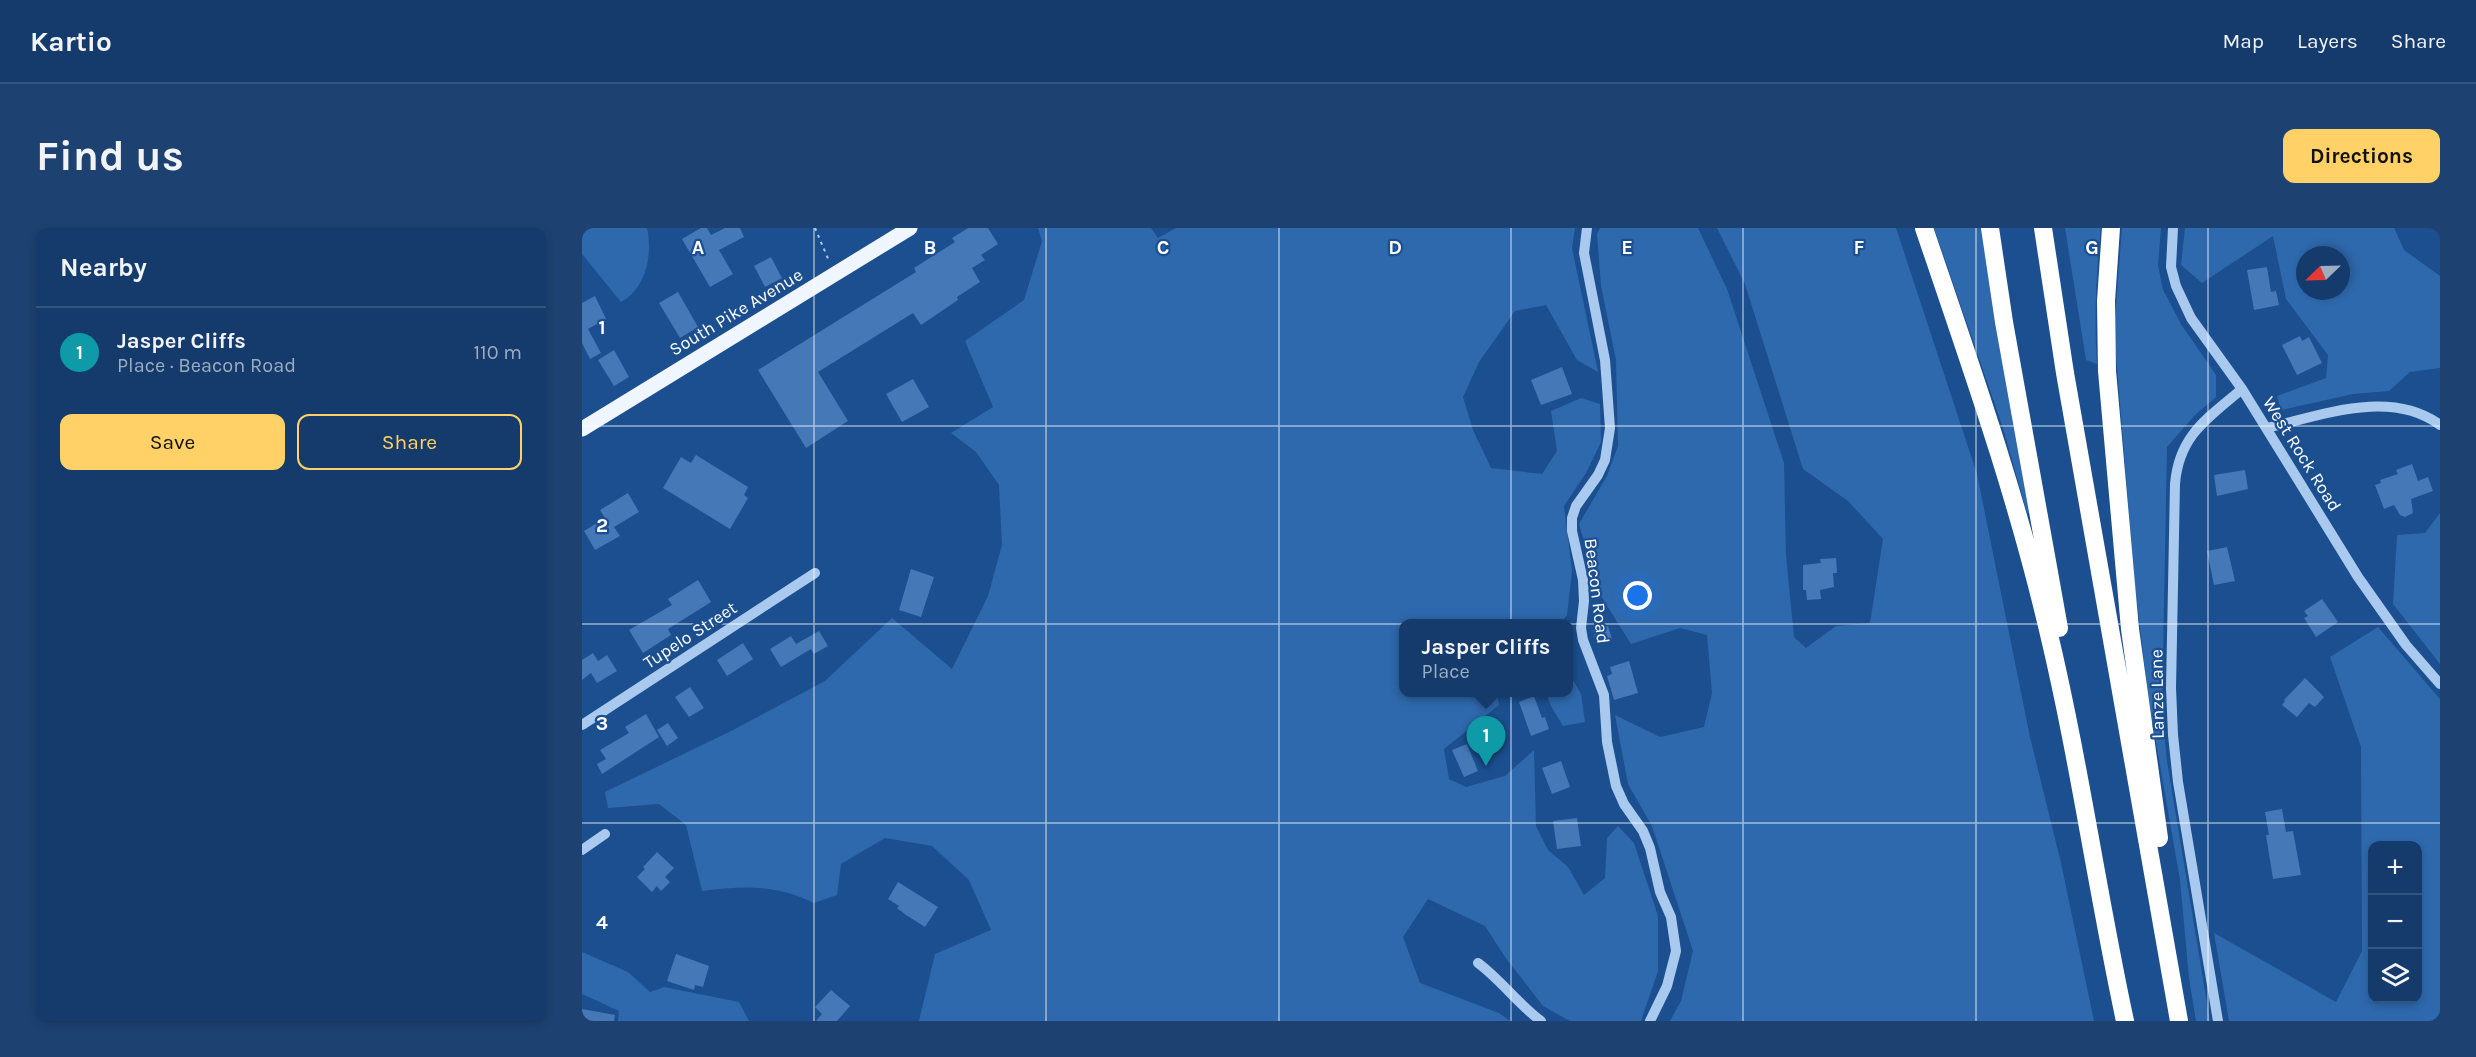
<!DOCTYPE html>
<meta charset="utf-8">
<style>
:root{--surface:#143b6b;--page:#1d4271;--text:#f1f3f6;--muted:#9dadc1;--line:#33557e;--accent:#ffd166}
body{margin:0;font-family:Karla,sans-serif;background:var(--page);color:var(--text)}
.controls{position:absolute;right:18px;bottom:18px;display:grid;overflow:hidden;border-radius:12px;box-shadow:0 3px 9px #0003}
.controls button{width:54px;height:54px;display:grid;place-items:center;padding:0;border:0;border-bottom:2px solid var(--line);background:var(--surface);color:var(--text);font:30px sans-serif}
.compass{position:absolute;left:1714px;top:18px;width:54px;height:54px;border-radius:50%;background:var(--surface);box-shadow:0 3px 9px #0003;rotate:247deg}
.you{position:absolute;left:1056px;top:368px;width:21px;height:21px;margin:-15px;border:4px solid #fff;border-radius:50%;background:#1a73e8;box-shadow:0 0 0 9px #1a73e833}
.badge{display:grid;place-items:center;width:39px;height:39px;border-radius:50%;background:var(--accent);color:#fff;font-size:20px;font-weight:700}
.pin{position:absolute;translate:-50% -50px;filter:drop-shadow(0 2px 3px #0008)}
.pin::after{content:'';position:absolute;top:32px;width:21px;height:18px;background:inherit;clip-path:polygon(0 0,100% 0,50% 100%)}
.popup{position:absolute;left:817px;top:391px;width:174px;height:78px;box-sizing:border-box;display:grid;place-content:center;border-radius:12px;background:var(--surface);filter:drop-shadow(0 2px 4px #0005);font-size:20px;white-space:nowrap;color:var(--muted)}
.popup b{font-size:22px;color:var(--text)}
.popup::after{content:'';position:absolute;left:50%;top:100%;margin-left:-12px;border:12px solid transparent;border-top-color:var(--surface)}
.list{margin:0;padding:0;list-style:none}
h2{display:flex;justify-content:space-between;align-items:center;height:78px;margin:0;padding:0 24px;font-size:26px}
h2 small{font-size:20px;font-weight:400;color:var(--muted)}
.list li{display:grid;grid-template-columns:39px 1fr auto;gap:18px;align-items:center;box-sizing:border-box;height:90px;padding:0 24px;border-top:2px solid var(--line)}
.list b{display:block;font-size:22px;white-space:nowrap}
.list p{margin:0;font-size:20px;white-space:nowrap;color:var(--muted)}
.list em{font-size:20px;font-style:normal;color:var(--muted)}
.actions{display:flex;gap:12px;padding:18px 24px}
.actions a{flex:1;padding:14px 0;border:2px solid var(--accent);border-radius:12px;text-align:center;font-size:21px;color:var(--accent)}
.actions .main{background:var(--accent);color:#111}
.icon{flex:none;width:33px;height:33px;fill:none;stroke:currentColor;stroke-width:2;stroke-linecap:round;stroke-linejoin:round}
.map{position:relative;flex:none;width:1858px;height:793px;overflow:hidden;border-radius:12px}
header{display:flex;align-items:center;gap:36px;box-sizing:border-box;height:84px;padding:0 30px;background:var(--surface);border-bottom:2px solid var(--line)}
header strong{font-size:28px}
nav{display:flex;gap:33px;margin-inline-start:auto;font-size:21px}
.intro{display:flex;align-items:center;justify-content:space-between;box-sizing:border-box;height:144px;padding:0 36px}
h1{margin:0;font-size:42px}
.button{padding:15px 27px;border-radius:12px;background:var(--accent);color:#111;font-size:21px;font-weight:700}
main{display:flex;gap:36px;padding:0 36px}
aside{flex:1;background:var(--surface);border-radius:12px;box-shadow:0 3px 9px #0003}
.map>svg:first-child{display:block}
</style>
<header>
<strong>Kartio</strong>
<nav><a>Map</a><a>Layers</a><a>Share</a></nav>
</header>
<div class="intro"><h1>Find us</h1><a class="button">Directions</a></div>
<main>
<aside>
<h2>Nearby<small></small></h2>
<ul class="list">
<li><span class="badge" style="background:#0f9aa8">1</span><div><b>Jasper Cliffs</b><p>Place · Beacon Road</p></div><em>110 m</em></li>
</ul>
<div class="actions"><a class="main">Save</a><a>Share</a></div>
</aside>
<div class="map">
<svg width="1858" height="793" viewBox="0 0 1858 793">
<rect width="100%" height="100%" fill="#1b4f8f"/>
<path fill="#2e69ad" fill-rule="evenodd" d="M0 0H65C71 26 64 61 39 74L0 26Z
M456 0H569L576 10 594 0H993L990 20 1016 144 995 132 964 77 933 83 897 134 881 169 891 202 909 240 960 246 975 223 969 183 999 170 1018 176 1019 214 1004 245 982 278 990 343 985 387 979 395 822 396V464L915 465 917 477 862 521 867 551 884 559 923 548 952 522 954 598 966 622 986 639 1002 667 1023 650 1025 610 1036 598 1052 615 1076 688V743L1059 793H988L961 778 923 729 903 698 846 671 821 709 838 755 917 785 928 793H337L353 726 409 702 387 652 350 618 303 610 259 636 255 667 232 675C194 656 162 658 120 663L104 597 77 576 26 580 23 564 149 503 243 453 310 390 370 441 406 368 420 317 417 257 394 224 369 205 411 179 383 113 442 72 460 13Z
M1018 0H1116L1145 61 1202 235 1204 327 1212 409 1224 420 1254 398 1288 395 1301 311 1266 273 1221 241 1163 56 1135 0H1314L1395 246 1448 509 1479 635 1512 793H1088L1099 773 1111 723 1070 598 1046 556 1033 487 1078 509 1122 499 1130 465 1125 407 1098 400 1049 416 1017 365 997 296 1025 248 1036 218 1034 132 1019 58 1015 6Z
M1352 0H1400L1451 284 1445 285 1420 197Z
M1483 0H1519C1514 46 1512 90 1515 136L1504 132Z
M1540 0H1579L1576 37 1581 62 1599 96 1634 147V169L1613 187 1585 219 1580 483 1585 533 1628 793H1614L1607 750 1598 652 1567 474 1553 358 1532 103Z
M1603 0H1812L1822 22 1858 48V140L1828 144 1807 163 1771 166 1699 182 1695 168 1744 150 1746 127 1704 71 1691 8 1620 55 1599 37ZM1723 27H1759V63H1723Z
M1858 285V436L1811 376 1815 307 1843 305Z
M1796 399 1858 471V793H1647L1632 705 1754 774 1780 723 1779 519 1748 429ZM1790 618H1836V770H1790Z
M987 445 999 466 1003 494 981 498 969 478 964 465 986 464Z
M0 724 46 744 68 764 82 759 157 774 167 793H36L37 783 0 766Z"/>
<path fill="#4478b7" d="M119 0H125L129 7 143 0H158L162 9 137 22 151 46 128 59 100 11Z
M386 0H406L416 16 399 27 403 32 390 40 398 54 375 69 376 72 339 97 331 85 236 144 266 193 224 220 176 142 334 44 332 40 373 14 370 10Z
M189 29 200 50 183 59 172 38Z
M1685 39 1689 64 1694 63 1697 77 1672 82 1665 42Z
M96 64 116 99 98 110 77 75Z
M13 68 24 91 6 101 19 125 8 131 0 115V75Z
M1718 108 1720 113 1727 109 1740 135 1715 147 1700 117Z
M32 122 47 149 32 158 16 132Z
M980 139 990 166 959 177 949 152Z
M331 151 347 179 320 194 304 166Z
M114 227 166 259 162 267 166 270 148 301 81 260 99 229 109 235Z
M1830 236 1836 253 1846 249 1851 263 1829 271 1831 285 1823 289 1818 287 1812 277 1802 281 1793 257 1799 255 1798 252 1816 246 1814 242Z
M1663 242 1666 261 1635 268 1632 247Z
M46 265 57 284 32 299 38 308 13 322 2 303 23 290 18 282Z
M1645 319 1653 353 1632 357 1625 323Z
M1254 330 1255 345H1251L1252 359 1238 362 1239 371 1225 372 1224 362H1221V337L1239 335 1238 331Z
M329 341 352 349 339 389 317 382Z
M116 352 129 374 86 401 89 407 61 425 47 402 90 377 86 371Z
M1740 371 1756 394 1734 409 1722 390 1726 388 1722 383Z
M1026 398 1030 411 1015 416 1011 402Z
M237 403 246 418 232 426 229 421 199 439 188 421 209 408 214 416Z
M161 415 171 431 145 448 135 432Z
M11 425 16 433 25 427 35 443 15 455 9 445 0 452V432Z
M1047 433 1056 465 1032 472 1025 448 1030 446 1028 439Z
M1723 450 1742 469 1733 479 1727 475 1715 489 1700 477 1703 473 1702 472Z
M108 459 122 480 107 489 93 469Z
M952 468 960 490 963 489 967 501 949 508 937 474Z
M64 486 77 509 20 546 15 536 24 531 18 522 47 505 43 499Z
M86 495 96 510 85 518 75 502Z
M885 516 896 543 882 549 870 522Z
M979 533 988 559 970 566 960 540Z
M1700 581 1704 604 1711 603 1719 647 1691 651 1684 607H1687L1683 584Z
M995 590 999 618 975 621 971 593Z
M75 624 92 640 83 649 88 654 79 663 75 658 70 664 55 649 63 641 61 639Z
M316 654 356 679 343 699 324 687 315 680 317 678 306 671Z
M94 726 127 738 121 759 113 757 112 762 85 753Z
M249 762 268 778 255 793H234L240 786 233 779Z
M0 781 33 787 32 793H0Z"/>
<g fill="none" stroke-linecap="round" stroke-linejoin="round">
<path stroke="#a9c9ee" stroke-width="2" stroke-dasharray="3 4.5" stroke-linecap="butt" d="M233 0 247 33"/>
<path stroke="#a9c9ee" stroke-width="10" d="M1005 0 1002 25 1023 132 1028 200 1023 232 1016 247 994 278 990 290V303L1001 352 1002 373 999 400 1001 412 1022 467 1025 514 1034 558 1042 576 1061 603 1068 620 1078 664 1089 689 1094 723 1085 758 1068 793
M1591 0 1589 39 1594 58 1609 90 1660 161 1776 349 1824 417 1858 456
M1684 200C1738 188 1808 160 1858 197
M0 497 233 345
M0 622 23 606
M896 735C919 752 936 776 959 793
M1636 793 1596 554 1591 507 1589 460 1593 256C1597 207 1626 190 1660 161"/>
<path stroke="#f0f6ff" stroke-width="15" d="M0 201 328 0"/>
<path stroke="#fff" stroke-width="18" d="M1342 0C1387 133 1434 265 1466 402 1497 531 1515 663 1543 793
M1408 0 1422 94 1477 400
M1461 0 1483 145 1597 793
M1529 0 1524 73 1525 143 1548 401 1577 610"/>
</g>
<path fill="none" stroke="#fff" stroke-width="1.5" stroke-opacity="0.55" d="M232 0V793M464 0V793M697 0V793M929 0V793M1161 0V793M1394 0V793M1626 0V793M0 198H1858M0 396H1858M0 595H1858"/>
<g text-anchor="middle" stroke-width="4.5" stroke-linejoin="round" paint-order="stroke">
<g font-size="18" fill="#fff" stroke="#1b4f8f">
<text transform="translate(154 84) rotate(-31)" y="6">South Pike Avenue</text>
<text transform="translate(1720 226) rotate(58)" y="6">West Rock Road</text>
<text transform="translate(1015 363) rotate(83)" y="6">Beacon Road</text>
<text transform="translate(108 407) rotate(-33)" y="6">Tupelo Street</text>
<text transform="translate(1575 466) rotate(-91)" y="6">Lanze Lane</text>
</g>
</g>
<g font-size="20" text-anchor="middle" font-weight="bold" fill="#fff" stroke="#1b4f8f" stroke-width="4.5" stroke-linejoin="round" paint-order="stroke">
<text x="116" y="26">A</text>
<text x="348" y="26">B</text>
<text x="581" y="26">C</text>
<text x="813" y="26">D</text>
<text x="1045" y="26">E</text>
<text x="1277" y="26">F</text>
<text x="1510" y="26">G</text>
<text x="20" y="106">1</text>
<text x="20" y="304">2</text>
<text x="20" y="502">3</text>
<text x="20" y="701">4</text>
</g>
</svg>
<div class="controls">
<button>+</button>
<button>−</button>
<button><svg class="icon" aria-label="layers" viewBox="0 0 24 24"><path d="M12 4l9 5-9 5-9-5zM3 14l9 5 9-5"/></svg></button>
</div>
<svg class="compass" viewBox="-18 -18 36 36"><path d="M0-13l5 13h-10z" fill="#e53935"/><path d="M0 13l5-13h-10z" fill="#9dadc1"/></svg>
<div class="you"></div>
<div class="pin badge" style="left:904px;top:538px;background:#0f9aa8">1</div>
<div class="popup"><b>Jasper Cliffs</b>Place</div>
</div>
</main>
